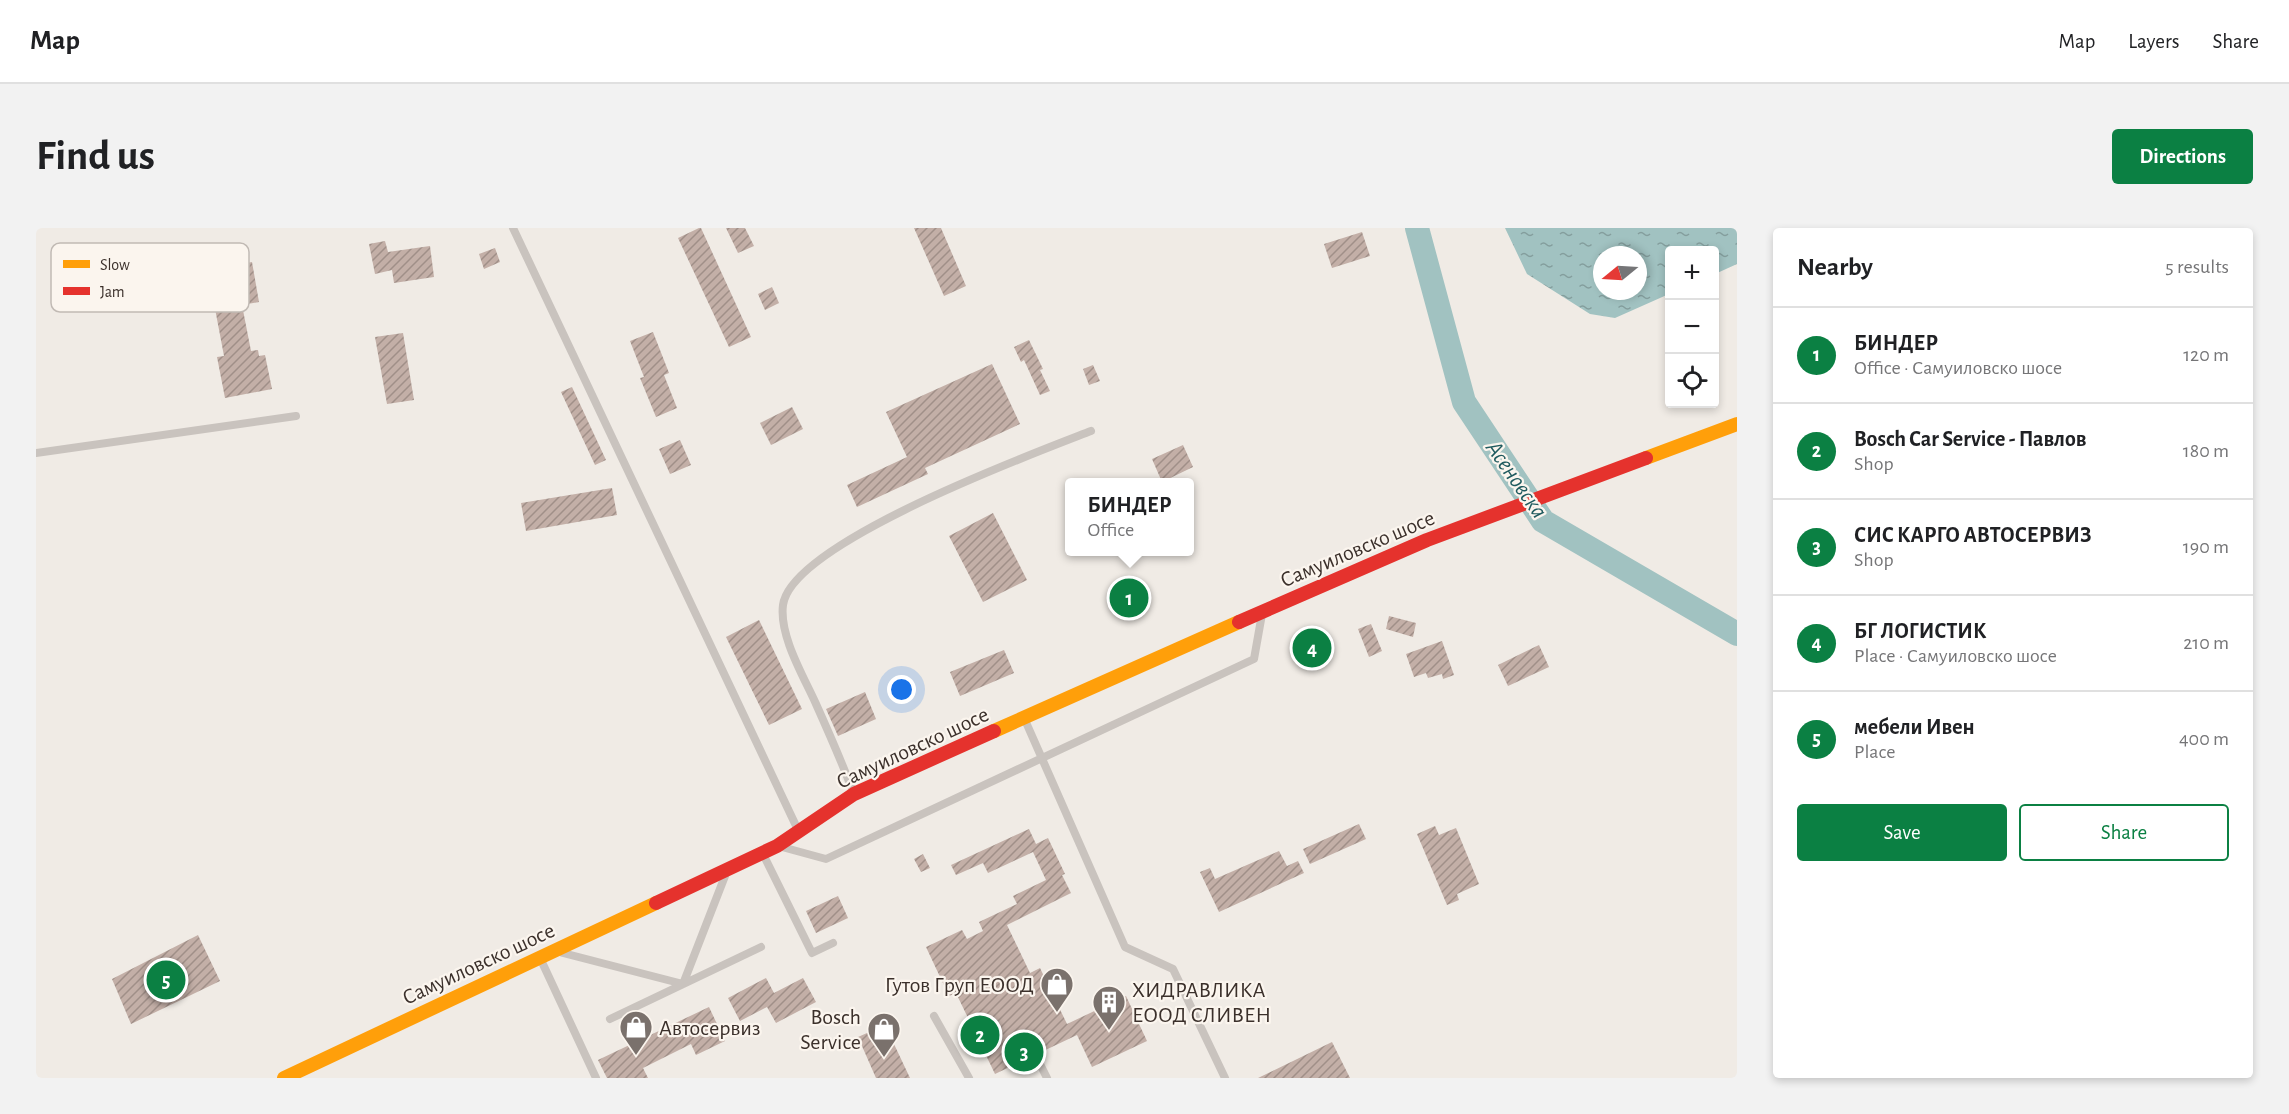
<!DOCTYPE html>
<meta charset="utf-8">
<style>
:root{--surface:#fff;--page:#f2f2f2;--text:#202124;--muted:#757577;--line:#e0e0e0;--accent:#0b8043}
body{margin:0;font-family:"Alegreya Sans",sans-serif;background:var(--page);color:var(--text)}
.controls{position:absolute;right:18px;top:18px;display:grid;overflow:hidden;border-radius:6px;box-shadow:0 3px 9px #0003}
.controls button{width:54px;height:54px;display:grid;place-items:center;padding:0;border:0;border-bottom:2px solid var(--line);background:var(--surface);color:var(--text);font:30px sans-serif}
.compass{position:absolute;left:1557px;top:18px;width:54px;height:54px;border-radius:50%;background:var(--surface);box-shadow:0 3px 9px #0003;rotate:252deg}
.you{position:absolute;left:866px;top:462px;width:21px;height:21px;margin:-15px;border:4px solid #fff;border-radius:50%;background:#1a73e8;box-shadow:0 0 0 9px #1a73e833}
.badge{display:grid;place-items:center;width:39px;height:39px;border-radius:50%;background:var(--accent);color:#fff;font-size:20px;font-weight:700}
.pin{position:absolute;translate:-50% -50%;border:3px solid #fff;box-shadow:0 2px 6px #0006}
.popup{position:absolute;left:1029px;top:250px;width:129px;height:78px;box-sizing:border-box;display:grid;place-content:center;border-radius:6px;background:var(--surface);filter:drop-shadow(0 2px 4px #0005);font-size:20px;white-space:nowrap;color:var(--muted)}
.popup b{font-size:22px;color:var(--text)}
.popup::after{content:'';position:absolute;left:50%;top:100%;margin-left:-12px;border:12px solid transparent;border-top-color:var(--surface)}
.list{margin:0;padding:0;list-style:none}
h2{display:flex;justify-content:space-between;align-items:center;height:78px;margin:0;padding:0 24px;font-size:26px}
h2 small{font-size:20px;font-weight:400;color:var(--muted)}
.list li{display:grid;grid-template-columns:39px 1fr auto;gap:18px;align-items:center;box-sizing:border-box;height:96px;padding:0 24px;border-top:2px solid var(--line)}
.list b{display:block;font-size:22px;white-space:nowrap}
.list p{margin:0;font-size:20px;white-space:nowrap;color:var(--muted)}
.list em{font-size:20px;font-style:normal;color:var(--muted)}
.actions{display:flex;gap:12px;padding:18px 24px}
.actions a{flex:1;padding:14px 0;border:2px solid var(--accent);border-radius:6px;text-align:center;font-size:21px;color:var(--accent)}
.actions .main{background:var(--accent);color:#fff}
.icon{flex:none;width:33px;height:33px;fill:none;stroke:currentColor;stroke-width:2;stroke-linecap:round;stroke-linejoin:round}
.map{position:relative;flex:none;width:1701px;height:850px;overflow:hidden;border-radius:6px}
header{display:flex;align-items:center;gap:36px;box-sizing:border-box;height:84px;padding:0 30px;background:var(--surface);border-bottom:2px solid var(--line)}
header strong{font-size:28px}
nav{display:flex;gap:33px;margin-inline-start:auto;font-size:21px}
.intro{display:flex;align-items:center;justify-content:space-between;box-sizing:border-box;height:144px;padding:0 36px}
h1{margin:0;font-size:42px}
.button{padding:15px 27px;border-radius:6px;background:var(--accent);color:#fff;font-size:21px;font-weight:700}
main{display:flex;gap:36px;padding:0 36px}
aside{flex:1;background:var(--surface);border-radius:6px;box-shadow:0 3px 9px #0003}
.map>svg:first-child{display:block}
</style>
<header>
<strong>Map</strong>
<nav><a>Map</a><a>Layers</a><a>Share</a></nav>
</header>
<div class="intro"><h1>Find us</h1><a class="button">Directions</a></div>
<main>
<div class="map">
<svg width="1701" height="850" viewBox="0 0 1701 850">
<defs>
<pattern id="water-ripples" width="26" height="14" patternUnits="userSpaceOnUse" patternTransform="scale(1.5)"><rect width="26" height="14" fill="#a1c2c1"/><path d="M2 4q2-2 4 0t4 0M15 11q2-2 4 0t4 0" fill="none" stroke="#849e9d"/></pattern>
<pattern id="building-hatch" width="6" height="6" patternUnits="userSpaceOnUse" patternTransform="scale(1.5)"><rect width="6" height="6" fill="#c3afa7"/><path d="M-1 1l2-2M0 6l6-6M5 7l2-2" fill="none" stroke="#a08f88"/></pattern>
</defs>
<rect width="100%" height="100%" fill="#f0ebe5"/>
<path fill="url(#water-ripples)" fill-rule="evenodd" d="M1469 0H1701V36L1679 46 1678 22H1634L1633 66 1579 90 1554 86 1491 46ZM1566 27H1602V63H1566Z"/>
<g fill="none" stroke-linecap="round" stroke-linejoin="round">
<path stroke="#a1c2c1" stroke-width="24" d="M1381 0 1428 174 1507 293 1701 406"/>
</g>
<path fill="url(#building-hatch)" d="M663 0H665L715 109 693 119 642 10Z
M690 0H709L718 18 702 25Z
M878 0H905L930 58 908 68Z
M1326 4 1334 28 1296 40 1288 16Z
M349 13 352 24 394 18 398 49 358 55 356 42 339 46 333 16Z
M459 20 464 34 448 41 443 26Z
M216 34 223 74 206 77 215 123 222 122 223 128 229 127 236 161 189 170 181 129 188 128 173 49 196 44 195 38Z
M736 59 743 75 729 82 722 66Z
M617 104 633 145 628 147 641 180 620 189 604 150 608 149 594 113Z
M367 105 378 172 351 176 339 109Z
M993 112 1007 141 1004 142 1014 163 1004 167 988 132 985 134 978 119Z
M956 136 984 196 889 240 892 246 821 279 811 257 871 229 850 184Z
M1057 137 1064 153 1053 157 1047 141Z
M536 159 570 232 559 237 525 164Z
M756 179 767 201 735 217 724 195Z
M644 212 655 237 634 246 623 221Z
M1147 217 1157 239 1126 254 1116 231Z
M576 260 581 287 490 303 485 275Z
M957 285 991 352 947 374 913 308Z
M1353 388 1380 395 1377 409 1350 401Z
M723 392 766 481 733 497 690 409Z
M1335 396 1346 423 1333 429 1322 401Z
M1406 413 1418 447 1407 451 1406 446 1392 450 1390 445 1378 449 1370 426Z
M1503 417 1513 439 1472 458 1462 437Z
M968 422 978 445 924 468 914 444Z
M829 464 840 491 802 508 790 481Z
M1323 596 1330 611 1274 636 1267 621Z
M1399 598 1403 607 1420 600 1443 656 1421 666 1423 672 1411 677 1381 606Z
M993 601 1000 616 1012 610 1029 646 1026 647 1035 665 971 697 994 745 1004 740 1031 796 1090 768 1111 813 1056 839 1041 807 959 846 920 765 913 768 890 719 926 702 931 711 947 703 943 694 981 676 977 668 1010 652 997 624 952 645 947 635 920 647 915 637Z
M1243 623 1251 638 1262 633 1268 645 1183 684 1164 644 1174 640 1179 651Z
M887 626 894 640 885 644 878 631Z
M802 668 812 690 780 705 770 683Z
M162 707 184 753 95 796 76 751Z
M730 750 738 765 767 750 780 774 740 795 731 779 704 793 692 770Z
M673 779 689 813 660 827 655 816 607 840 612 850H571L562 832Z
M849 797 874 850H840L822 809Z
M1296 814 1314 850H1222Z"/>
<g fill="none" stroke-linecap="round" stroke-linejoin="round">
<path stroke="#c9c3be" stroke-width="8" d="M477 0 762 602
M0 225 260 188
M989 492 1089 719 1137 741 1189 850
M817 564C806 534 793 505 780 476 768 449 743 408 747 377 755 315 996 226 1055 203
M746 619 790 631 1218 431 1226 386
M727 626 776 725 797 715
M527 725 647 756 689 648
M505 732 560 850
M898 788 933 850
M574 791 725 719
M1002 832 1011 850"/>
<path stroke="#ff9f0a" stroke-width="14" d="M1610 230 1701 196
M958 503 1203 394
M248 850 620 675"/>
<path stroke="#e5322d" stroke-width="14" d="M1203 394 1391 312 1610 230
M620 675 741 618 818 566 958 503"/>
</g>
<defs>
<symbol id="shop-pin" viewBox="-11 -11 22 30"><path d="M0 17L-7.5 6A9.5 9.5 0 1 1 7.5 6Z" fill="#7a716c" stroke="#fbf5ee"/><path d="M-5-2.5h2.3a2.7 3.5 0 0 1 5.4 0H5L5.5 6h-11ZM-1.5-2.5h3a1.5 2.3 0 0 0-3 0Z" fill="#fff"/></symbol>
<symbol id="building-pin" viewBox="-11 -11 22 30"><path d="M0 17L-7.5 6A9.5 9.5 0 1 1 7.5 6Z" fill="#7a716c" stroke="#fbf5ee"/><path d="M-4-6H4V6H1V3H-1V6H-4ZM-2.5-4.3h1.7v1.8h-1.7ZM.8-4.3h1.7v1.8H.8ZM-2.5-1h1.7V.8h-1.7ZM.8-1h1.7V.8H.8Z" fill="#fff"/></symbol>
</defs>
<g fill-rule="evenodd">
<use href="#shop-pin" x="1002" y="737" width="38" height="52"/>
<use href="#building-pin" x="1054" y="755" width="38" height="52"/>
<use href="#shop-pin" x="581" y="780" width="38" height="52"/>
<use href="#shop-pin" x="829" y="782" width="38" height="52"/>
</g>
<g text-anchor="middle" stroke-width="4.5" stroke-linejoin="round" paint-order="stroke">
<g font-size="22" fill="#3b302b" stroke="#fbf5ee">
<text transform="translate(1321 320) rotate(-23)" y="8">Самуиловско шосе</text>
<text transform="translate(876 519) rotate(-25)" y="8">Самуиловско шосе</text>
<text transform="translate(442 735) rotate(-25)" y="8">Самуиловско шосе</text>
</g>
<g font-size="22" fill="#3b302b" stroke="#fbf5ee" text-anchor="end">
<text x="998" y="764">Гутов Груп ЕООД</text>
<text x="1096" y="769" text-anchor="start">ХИДРАВЛИКА<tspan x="1096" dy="25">ЕООД СЛИВЕН</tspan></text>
<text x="825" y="796">Bosch<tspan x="825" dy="25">Service</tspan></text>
<text x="623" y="807" text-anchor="start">Автосервиз</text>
</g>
<g font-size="24" font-style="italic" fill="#1f5a5e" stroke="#fbf5ee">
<text transform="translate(1481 251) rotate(55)" y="8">Асеновска</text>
</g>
</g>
<rect x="15" y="15" width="198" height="69" rx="9" fill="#fbf5ee" stroke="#c1bab4" stroke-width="1.5"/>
<rect x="27" y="32" width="27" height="8" fill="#ff9f0a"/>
<rect x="27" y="59" width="27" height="8" fill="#e5322d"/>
<g font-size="16" fill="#3b302b">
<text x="64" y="42">Slow</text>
<text x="64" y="69">Jam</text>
</g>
</svg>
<div class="controls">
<button>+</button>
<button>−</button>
<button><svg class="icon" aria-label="locate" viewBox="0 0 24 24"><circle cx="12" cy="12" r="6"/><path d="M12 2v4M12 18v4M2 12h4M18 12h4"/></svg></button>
</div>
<svg class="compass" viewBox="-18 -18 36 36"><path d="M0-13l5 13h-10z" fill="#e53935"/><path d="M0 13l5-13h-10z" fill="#757577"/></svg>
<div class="you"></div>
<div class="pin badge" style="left:1093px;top:370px">1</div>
<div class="popup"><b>БИНДЕР</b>Office</div>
<div class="pin badge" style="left:944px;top:807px">2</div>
<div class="pin badge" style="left:988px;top:824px">3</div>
<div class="pin badge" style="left:1276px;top:420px">4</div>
<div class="pin badge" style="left:130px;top:752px">5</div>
</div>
<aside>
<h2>Nearby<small>5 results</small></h2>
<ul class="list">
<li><span class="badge">1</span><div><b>БИНДЕР</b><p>Office · Самуиловско шосе</p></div><em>120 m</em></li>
<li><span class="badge">2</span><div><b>Bosch Car Service - Павлов</b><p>Shop</p></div><em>180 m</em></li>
<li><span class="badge">3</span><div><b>СИС КАРГО АВТОСЕРВИЗ</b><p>Shop</p></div><em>190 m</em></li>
<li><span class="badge">4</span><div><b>БГ ЛОГИСТИК</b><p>Place · Самуиловско шосе</p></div><em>210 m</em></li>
<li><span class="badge">5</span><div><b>мебели Ивен</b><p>Place</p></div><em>400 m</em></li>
</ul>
<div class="actions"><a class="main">Save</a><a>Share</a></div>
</aside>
</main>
